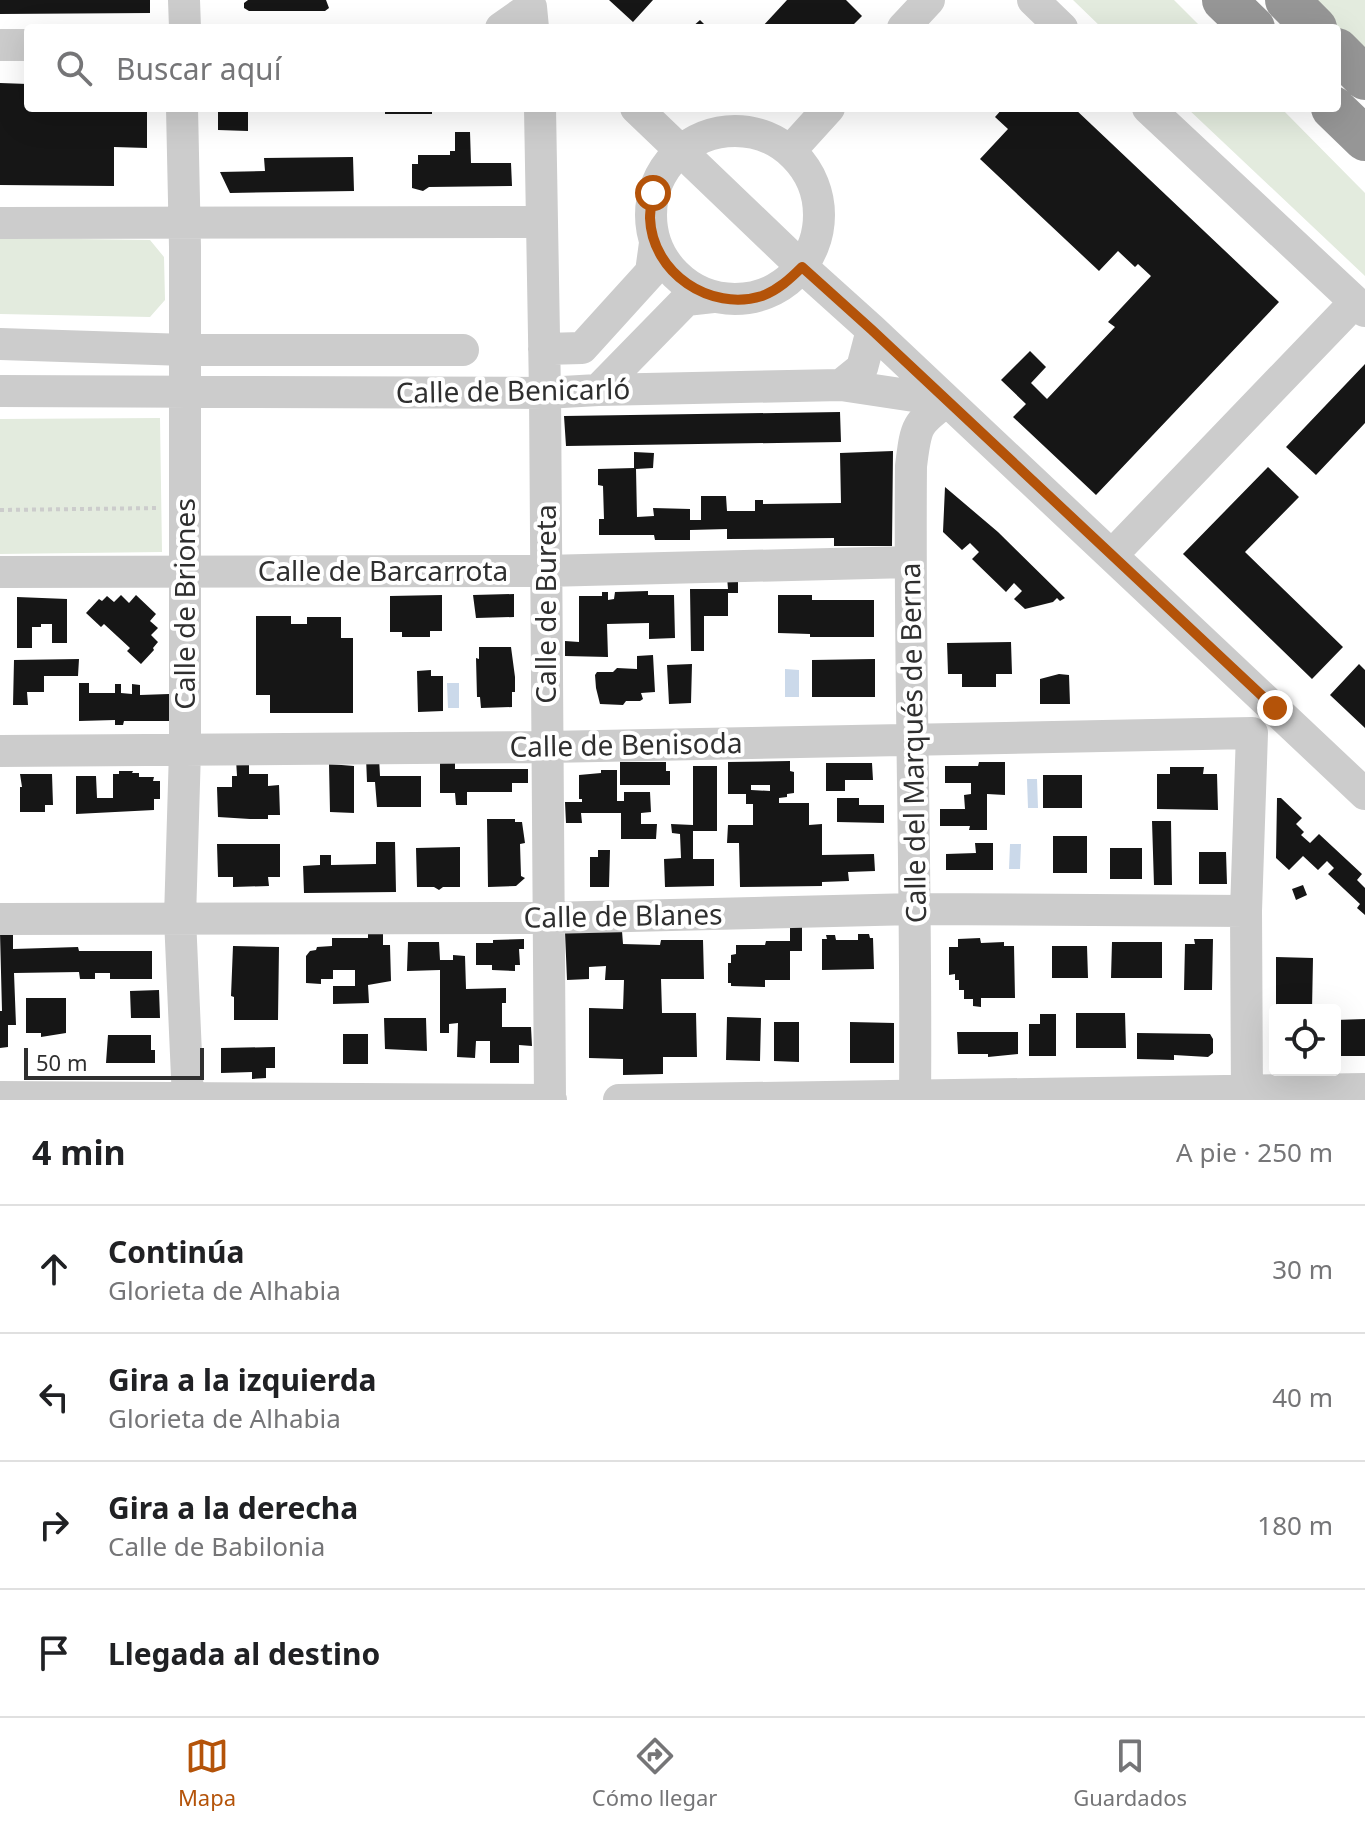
<!DOCTYPE html>
<html lang="es">
<meta charset="utf-8">
<style>
:root{--surface:#fff;--page:#f6f6f6;--text:#202124;--muted:#757577;--line:#e0e0e0;--accent:#b45309}
body{margin:0;font-family:"Noto Sans",sans-serif;background:var(--page);color:var(--text)}
.controls{position:absolute;right:24px;bottom:24px;display:grid;overflow:hidden;border-radius:8px;box-shadow:0 8px 32px #0002}
.controls button{width:72px;height:72px;display:grid;place-items:center;padding:0;border:0;border-bottom:2px solid var(--line);background:var(--surface);color:var(--text);font:40px sans-serif}
.scale{position:absolute;left:24px;bottom:20px;width:180px;box-sizing:border-box;padding-left:8px;border:4px solid #2f2f2f;border-top:0;font-size:22px;line-height:28px;white-space:nowrap;color:#2f2f2f;-webkit-text-stroke:6px #fff;paint-order:stroke}
.stop{position:absolute;width:24px;height:24px;margin:-18px;border:6px solid #b45309;border-radius:50%;background:#fff}
.stop.end{background:#b45309;border-color:#fff;box-shadow:0 2px 8px #0008}
.list{margin:0;padding:0;list-style:none}
h2{display:flex;justify-content:space-between;align-items:center;height:104px;margin:0;padding:0 32px;font-size:34px}
h2 small{font-size:26px;font-weight:400;color:var(--muted)}
.list li{display:grid;grid-template-columns:52px 1fr auto;gap:24px;align-items:center;box-sizing:border-box;height:128px;padding:0 32px;border-top:2px solid var(--line)}
.list b{display:block;font-size:30px;white-space:nowrap}
.list p{margin:0;font-size:26px;white-space:nowrap;color:var(--muted)}
.list em{font-size:26px;font-style:normal;color:var(--muted)}
.icon{flex:none;width:44px;height:44px;fill:none;stroke:currentColor;stroke-width:2;stroke-linecap:round;stroke-linejoin:round}
.map{position:relative;flex:none;width:1365px;height:1100px;overflow:hidden}
.search{position:absolute;background:var(--surface);box-shadow:0 8px 32px #0002;left:24px;right:24px;top:24px;height:88px;display:flex;align-items:center;gap:20px;box-sizing:border-box;padding:0 28px;border-radius:8px;color:var(--muted);font-size:30px}
.sheet{height:616px;background:var(--surface)}
nav{display:flex;justify-content:space-around;align-items:center;box-sizing:border-box;height:112px;border-top:2px solid var(--line);background:var(--surface);font-size:22px;color:var(--muted)}
nav a{display:grid;justify-items:center;gap:4px}
nav .on{color:var(--accent)}
.map>svg:first-child{display:block}
</style>
<div class="map">
<svg width="1365" height="1100" viewBox="0 0 1365 1100">
<rect width="100%" height="100%" fill="#fff"/>
<path fill="#e3ebde" d="M1073 0H1174L1202 28H1102Z
M1306 0H1365V57Z
M1187 108H1281L1365 193V276Z
M0 238 150 240 164 257 165 300 150 317 0 314Z
M160 418 162 552 0 554V419Z"/>
<path fill="#cbd9ea" d="M785 669 799 670V697H785Z
M447 683H459V708H448Z
M1027 779H1037L1038 808H1028Z
M1010 844H1021L1020 869H1009Z"/>
<path fill="#161616" fill-rule="evenodd" d="M0 0H150V13L0 14Z
M248 0H326L329 8 325 11H249L244 8V3Z
M609 0H653L633 22Z
M787 0H846L862 16 850 28H761Z
M700 20 708 28H691Z
M0 83 28 84V108H147V148L114 147V186L0 185Z
M218 108H248V131L218 130Z
M385 108H432V114H385Z
M1003 108H1074L1279 302 1096 495 1013 417 1026 404 1001 380 1030 351 1046 367 1031 383 1047 399 1115 327 1108 322 1151 276 1138 264 1135 267 1118 251 1099 271 980 159 1008 129 995 117Z
M455 132H470L471 163H511L512 186 429 187 423 191 412 188V164H418V155H450V151H455Z
M353 157 354 191 230 193 220 172 265 171 264 158Z
M1365 364V423L1316 475 1286 447Z
M840 412 841 442 566 446 564 416Z
M893 451 892 546H834V538L727 539V529L690 530V540H655L654 535H599V519H604L603 486 598 485V469L634 468V452L654 453 653 468 636 469 637 517 654 516 653 508 690 509V520H701V496H726L727 511H755V500H763V504L841 503 840 453Z
M1268 467 1299 497 1245 552 1343 647 1312 679 1183 554Z
M945 487 998 532 1065 598 1060 601 1057 598 1053 602 1025 609 1014 599 1022 591 1014 583 1006 592 972 559 979 552 970 543 962 550 943 532Z
M738 576V593H728V616H704V651H691L690 589H728L727 577Z
M648 591V595H674L675 638 649 639V623L607 624 608 657 565 656V641L579 642V596H602V592H608V600L614 599 615 592Z
M514 594V617L476 618 473 595Z
M121 595 129 603 136 595 156 614 150 621 158 628 151 635 158 642 153 648 154 650 141 664 127 651 130 648 104 624 101 627 86 613 99 599 102 601 107 596 114 602Z
M442 595V631H430V637H402V632H390V596Z
M778 595H812V600H874V637H810V634L778 633Z
M17 597 67 599V643H52V624H41V627H32V648H17Z
M256 616H291V624H307V617H341V638H353V713H270V695H256Z
M1011 642 1012 674H996V687H962V674H948L947 643Z
M479 647H511L515 677V692H512V707L481 708 480 697H477L476 658 479 659Z
M653 655 655 692 641 693 643 699 640 701H626L623 705 600 704 596 688 595 675 597 672H613L617 668 637 669V656Z
M79 659 78 676H44V692H27L28 705H13L14 660Z
M875 659V697H812V660Z
M692 664 691 703 669 704 667 665Z
M1359 664 1365 670V728L1330 695Z
M431 670V676H443V711L418 712 417 671Z
M1059 674 1069 675 1070 704H1040V679Z
M79 683H89V693H115V684H121V693L132 694V684L140 685V695L169 694 170 721H124L123 725H115V720L79 721Z
M440 755H455V769H528V783H512V792H467V805H456L455 793H440Z
M366 757 379 758 380 776H421V807H377L375 782H367Z
M236 759H249V774H268V786L279 785 280 815H268V819H250L218 817 217 787H232V776H237Z
M790 761V771L794 772V793L787 794V797L779 798V803H809V825L822 824V855L874 854 875 871 848 872 849 881 822 882V886L740 887 739 843H727L728 825H753V804H746V794H728V762ZM751 785H770V791L751 790Z
M620 762H666V771H670V785H620Z
M979 762H1005V795L987 794V830H969L970 826H940V809H965L964 795 971 794V783H945V766H978Z
M826 763H872L873 780H845V791H826Z
M329 764 354 766V813L330 812Z
M693 766H717V831H693V859H714V886L665 887 664 859 681 858 680 834 672 833 671 824 693 825Z
M1170 767H1204L1203 774H1217L1218 810 1157 809V774H1170Z
M601 770H617V801H624V792H650L651 812 641 813V824H657L656 839H621V813H581L582 823H566L565 802H582V799H579V775L601 773Z
M119 771H133L132 773H139V777H154L153 781H160V799H154V810L76 814V776H96L97 798H113V774H119Z
M20 774H52L53 805H45V812H20V787H22Z
M1043 775H1082V808H1043Z
M837 798H859V805H884V823L837 822Z
M1277 798H1281L1302 818 1296 824 1304 832 1301 835 1310 843 1319 834 1362 874 1357 880 1365 888V915L1357 908 1360 904 1328 874 1334 868 1327 861 1318 870 1303 856 1289 870 1276 858Z
M487 819H515V822H522L525 843 520 844 521 876 525 878 516 886 488 887Z
M1152 821H1171L1172 885H1154Z
M1053 836H1087V873H1053Z
M376 842H395L396 892 304 893 303 866 320 865V855H331V865L376 864Z
M975 843H993V870H946V854L976 853Z
M217 844H280V877H268L269 886 233 887V877H218Z
M460 847V887H443L439 890 434 887H417L416 848Z
M1110 848H1142V879H1110Z
M598 850H610L609 887H590V857H598Z
M1199 852H1226L1227 884H1199Z
M1303 885 1307 895 1296 900 1292 889Z
M790 926H802V951H790V980H765V987L731 986V983H728V963H731V955L736 954V945H765L766 941H790Z
M368 929H383V945H390L391 981 368 985 369 1003 333 1004V986H355V970H333V979H321V984L306 983V956L310 951 316 950 317 947 332 946V938H368Z
M622 931 623 944 660 945 661 940H703L704 979H661L662 1013H696L697 1057H663V1074L623 1075V1059L589 1058V1008L623 1009 624 980H605L606 966 589 967V979L567 980 565 932Z
M0 933H13V949L78 947 79 951H152V979H110V973H95V979H80L79 972 14 973 16 1025H8V1047L0 1048V1011H2Z
M858 934H869L870 938H873L874 969 822 970V939H827L826 935H835L836 940H858Z
M980 938 981 943 1004 942V946H1014L1015 998H981V1007L973 1006V999H964V990H959V980H955V974L949 975V947H958V939Z
M524 939V949H519L520 965H515V971L492 970V965H476V943H493V940Z
M1194 939H1213L1212 990H1184L1185 944H1195Z
M408 942H439L440 960H453V955L465 956 466 989 506 988V1003H502V1027H531L532 1046 519 1045V1063H490V1041H476L475 1058 457 1057 458 1023 449 1024V1033H440V970L407 971Z
M1112 942H1162V978H1111Z
M233 946 279 947 278 1020H234V997L231 996Z
M1052 946H1087L1088 978H1052Z
M1276 957 1313 958 1312 1010H1276Z
M159 990 160 1018H131L130 991Z
M26 998H66V1033L41 1037V1033H26Z
M1076 1013H1125L1126 1048H1076Z
M1040 1014H1056V1056H1029V1024H1040Z
M727 1017 761 1018 760 1061 726 1060Z
M384 1018H426L427 1051 385 1049Z
M1365 1019V1056H1335V1020Z
M774 1022H799V1062L774 1061Z
M850 1022 894 1023V1063H850Z
M957 1032H1018V1054L988 1057V1054H958Z
M1137 1033 1210 1034 1213 1039V1053L1208 1057 1174 1055V1060L1137 1059Z
M343 1034H368V1064H343Z
M108 1035H151V1050H155V1063H106Z
M275 1047V1068H266V1078L252 1079V1072L221 1073V1048Z"/>
<g fill="none" stroke-linecap="round" stroke-linejoin="round">
<path stroke="#ccc" stroke-width="4" stroke-dasharray="4 4" stroke-linecap="butt" d="M0 510 158 508"/>
<path stroke="#ccc" stroke-width="32" d="M184 0 185 28
M1033 0 1062 28
M501 28 531 7 533 28
M903 28 929 0
M0 45H28
M182 108 185 247V750L180 918 188 1100
M540 108 545 393 550 1100
M636 108 802 267 872 330 1365 794
M1148 108 1365 311
M651 215a84 84 0 1 1 168 0a84 84 0 1 1-168 0Z
M790 151 829 108
M0 223 541 222
M0 344 186 350H463
M544 349 582 348 651 272 655 243
M841 385 947 401
M598 390 686 300 713 297
M0 391 545 393 598 390 841 385 862 368 872 330
M1112 555 1355 302
M0 572 545 571 910 562
M0 751 547 747 1252 733
M0 919 547 918 915 909 1246 911
M0 1097 551 1100
M619 1100 1365 1089
M915 1100C917 888 909 677 911 466 916 427 915 424 947 401
M1247 1100 1246 911 1252 733"/>
<path stroke="#969696" stroke-width="44" d="M1224 0 1253 28
M1287 0 1315 28
M1337 50 1365 78
M1333 108 1365 139"/>
</g>
<g fill="none" stroke-linecap="round" stroke-linejoin="round">
<path stroke="#b45309" stroke-width="10" d="M653 193C652 201 650 210 650 218 652 273 710 312 762 296 778 290 790 279 802 267L872 330 1275 708"/>
</g>
<g text-anchor="middle" stroke-width="8" stroke-linejoin="round" paint-order="stroke">
<g font-size="28" fill="#2f2f2f" stroke="#fff">
<text transform="translate(513 391) rotate(-1)" y="10">Calle de Benicarló</text>
<text x="383" y="581">Calle de Barcarrota</text>
<text transform="translate(185 604) rotate(-90)" y="10">Calle de Briones</text>
<text transform="translate(546 604) rotate(-90)" y="10">Calle de Bureta</text>
<text transform="translate(913 743) rotate(-91)" y="10">Calle del Marqués de Berna</text>
<text transform="translate(626 745) rotate(-1)" y="10">Calle de Benisoda</text>
<text transform="translate(623 916) rotate(-1)" y="10">Calle de Blanes</text>
</g>
</g>
</svg>
<div class="controls">
<button><svg class="icon" aria-label="locate" viewBox="0 0 24 24"><circle cx="12" cy="12" r="6"/><path d="M12 2v4M12 18v4M2 12h4M18 12h4"/></svg></button>
</div>
<div class="scale">50 m</div>
<div class="stop" style="left:653px;top:193px"></div>
<div class="stop end" style="left:1275px;top:708px"></div>
<div class="search"><svg class="icon" aria-label="search" viewBox="0 0 24 24"><circle cx="10" cy="10" r="6"/><path d="M15 15l6 6"/></svg>Buscar aquí</div>
</div>
<section class="sheet">
<h2>4 min<small>A pie · 250 m</small></h2>
<ul class="list">
<li><svg class="icon" aria-label="ahead" viewBox="0 0 24 24"><path d="M12 20V5M6 11l6-6 6 6"/></svg><div><b>Continúa</b><p>Glorieta de Alhabia</p></div><em>30 m</em></li>
<li><svg class="icon" aria-label="left" viewBox="0 0 24 24"><path d="M17 20v-9H6M10 6l-5 5 5 5"/></svg><div><b>Gira a la izquierda</b><p>Glorieta de Alhabia</p></div><em>40 m</em></li>
<li><svg class="icon" aria-label="right" viewBox="0 0 24 24"><path d="M7 20v-9h11M14 6l5 5-5 5"/></svg><div><b>Gira a la derecha</b><p>Calle de Babilonia</p></div><em>180 m</em></li>
<li><svg class="icon" aria-label="arrive" viewBox="0 0 24 24"><path d="M6 21V4h12l-3 4 3 4H6"/></svg><div><b>Llegada al destino</b></div></li>
</ul>
</section>
<nav>
<a class="on"><svg class="icon" aria-label="map" viewBox="0 0 24 24"><path d="M3 6l6-2 6 2 6-2v14l-6 2-6-2-6 2zM9 4v14M15 6v14"/></svg>Mapa</a>
<a><svg class="icon" aria-label="directions" viewBox="0 0 24 24"><path d="M12 3l9 9-9 9-9-9zM9 14v-3h6M13 9l2 2-2 2"/></svg>Cómo llegar</a>
<a><svg class="icon" aria-label="saved" viewBox="0 0 24 24"><path d="M7 4h10v16l-5-4-5 4z"/></svg>Guardados</a>
</nav>
